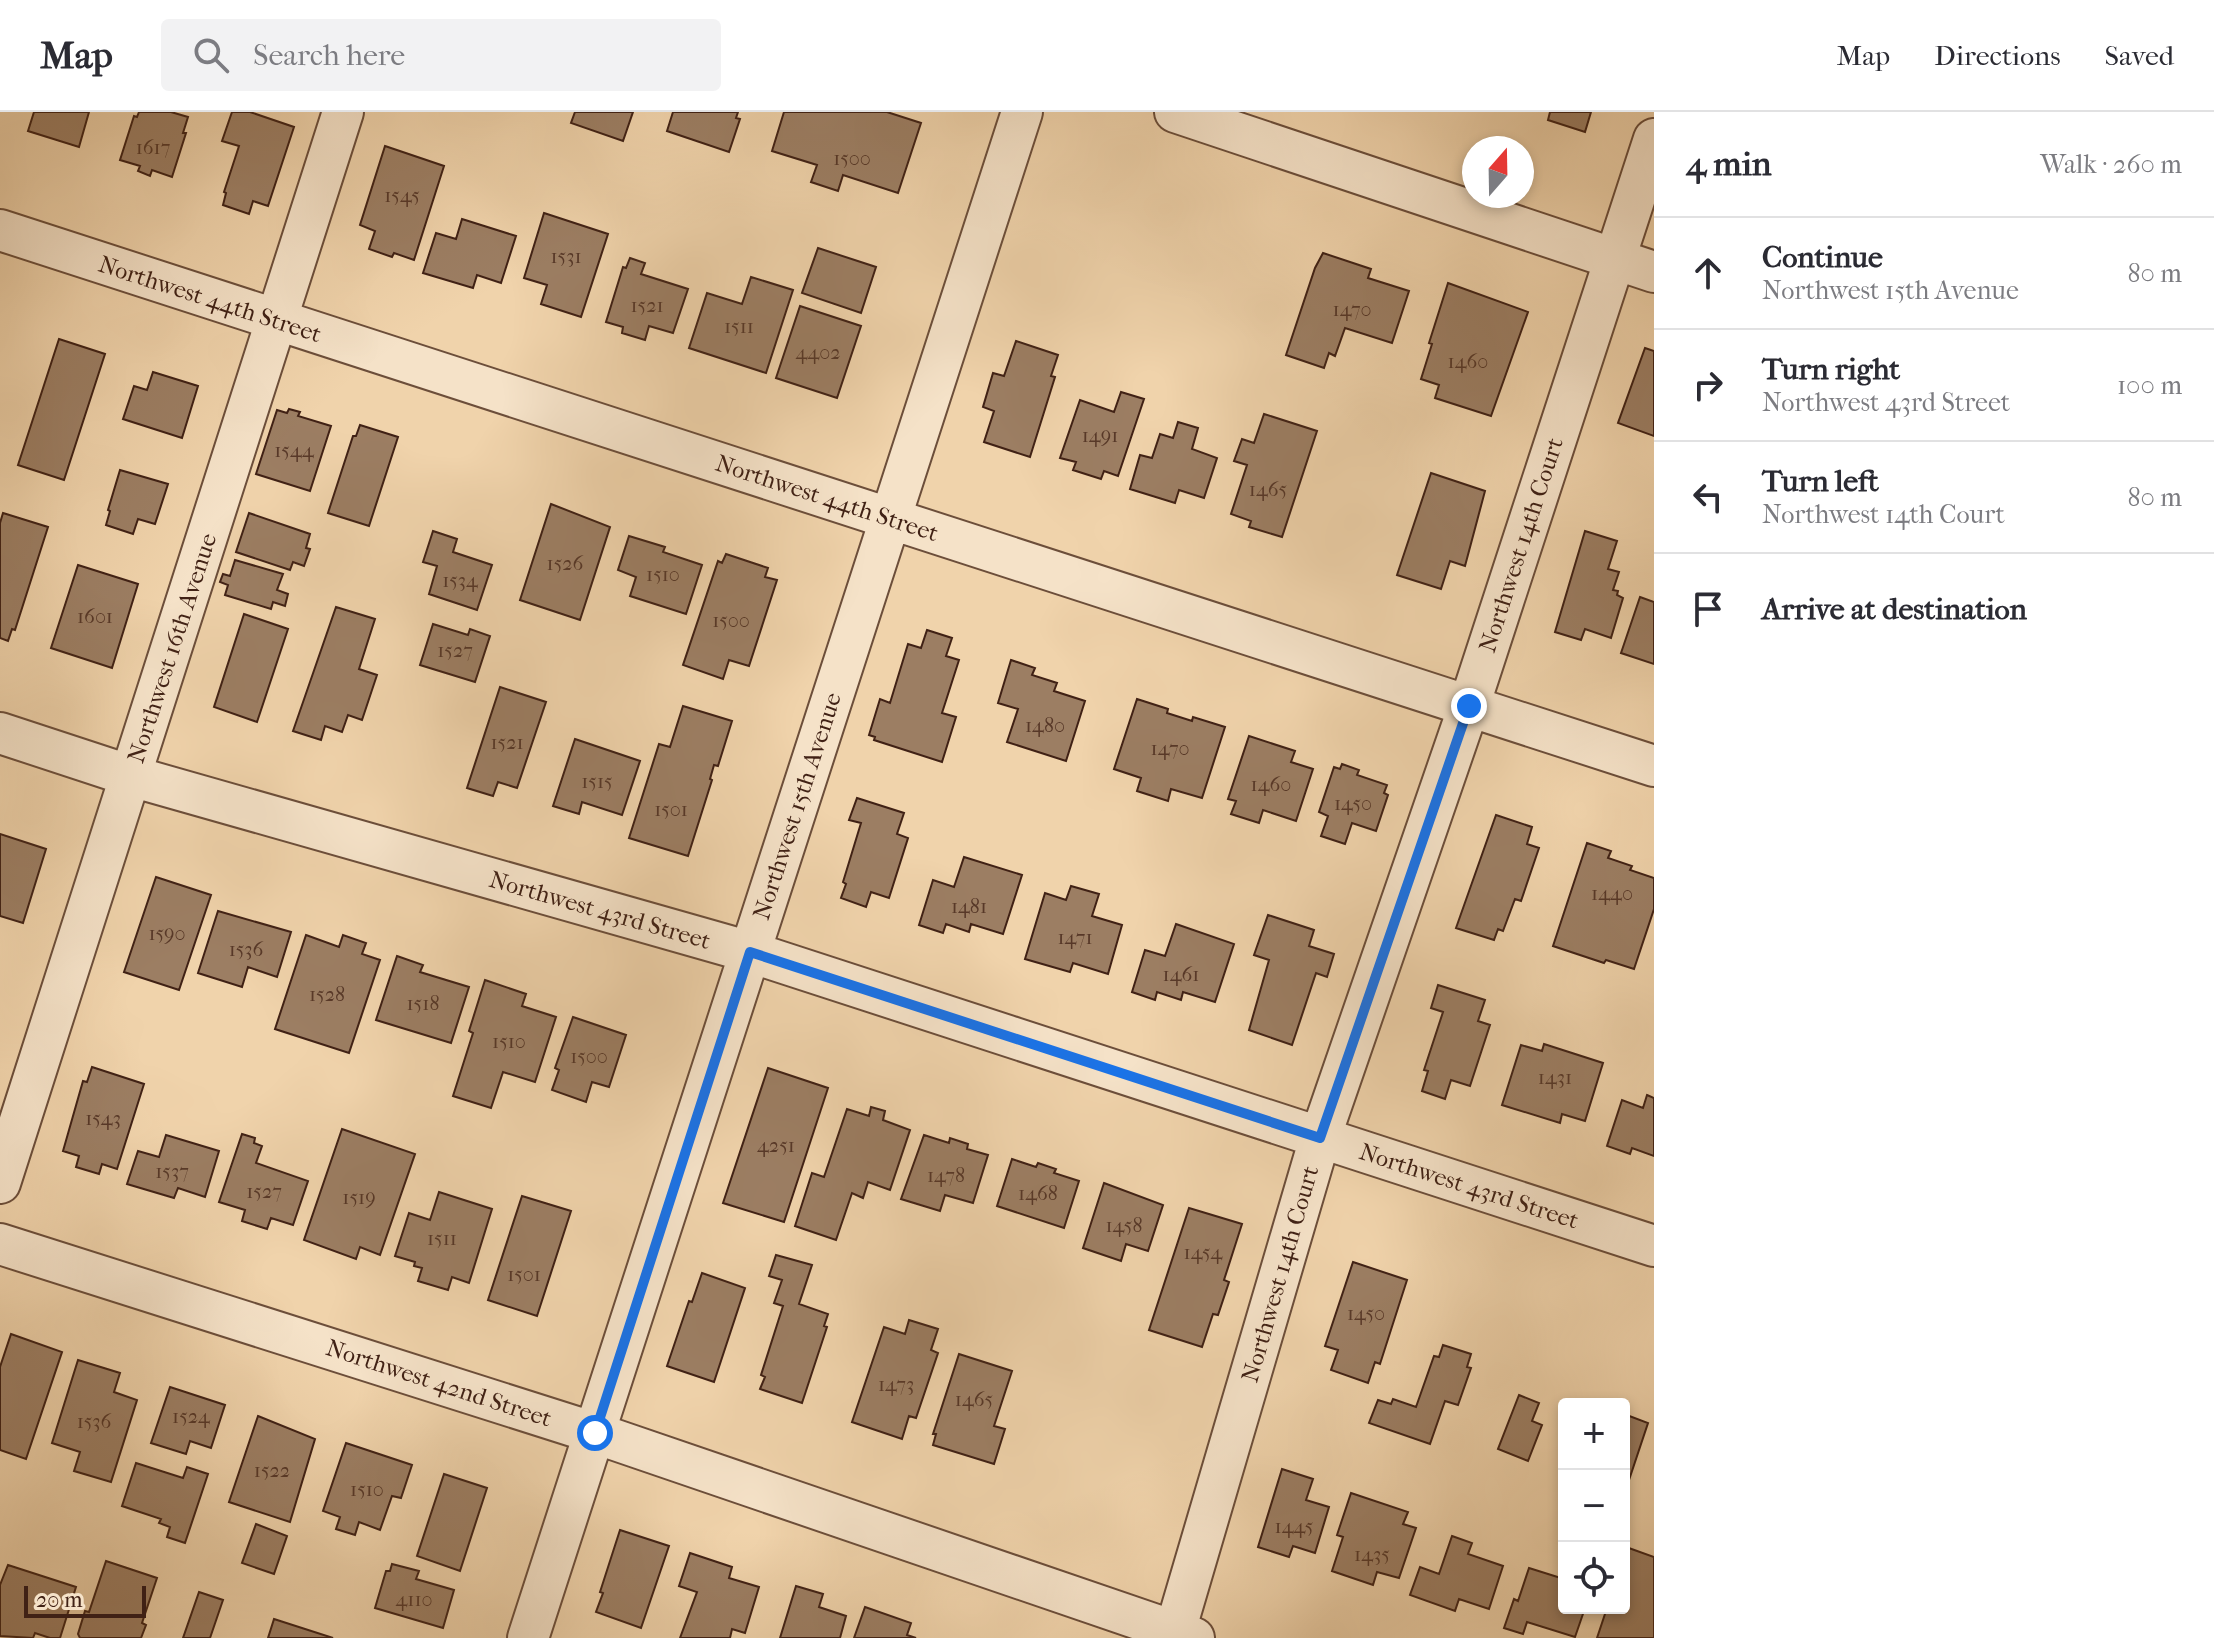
<!DOCTYPE html>
<meta charset="utf-8">
<style>
:root{--surface:#fff;--page:#f2f2f3;--text:#2b2b33;--muted:#7c7c81;--line:#e1e1e2}
body{margin:0;font-family:"IM FELL French Canon",serif;background:var(--page);color:var(--text)}
.controls{position:absolute;right:24px;bottom:24px;display:grid;overflow:hidden;border-radius:8px;box-shadow:0 4px 12px #0003}
.controls button{width:72px;height:72px;display:grid;place-items:center;padding:0;border:0;border-bottom:2px solid var(--line);background:var(--surface);color:var(--text);font:40px sans-serif}
.compass{position:absolute;left:1462px;top:24px;width:72px;height:72px;border-radius:50%;background:var(--surface);box-shadow:0 4px 12px #0003;rotate:20deg}
.scale{position:absolute;left:24px;bottom:20px;width:122px;box-sizing:border-box;padding-left:8px;border:4px solid #402115;border-top:0;font-size:22px;line-height:28px;white-space:nowrap;color:#402115;-webkit-text-stroke:6px #f5e2c8;paint-order:stroke}
.stop{position:absolute;width:24px;height:24px;margin:-18px;border:6px solid #1a73e8;border-radius:50%;background:#fff}
.stop.end{background:#1a73e8;border-color:#fff;box-shadow:0 2px 8px #0008}
.list{margin:0;padding:0;list-style:none}
h2{display:flex;justify-content:space-between;align-items:center;height:104px;margin:0;padding:0 32px;font-size:34px}
h2 small{font-size:26px;font-weight:400;color:var(--muted)}
.list li{display:grid;grid-template-columns:52px 1fr auto;gap:24px;align-items:center;box-sizing:border-box;height:112px;padding:0 32px;border-top:2px solid var(--line)}
.list b{display:block;font-size:30px;white-space:nowrap}
.list p{margin:0;font-size:26px;white-space:nowrap;color:var(--muted)}
.list em{font-size:26px;font-style:normal;color:var(--muted)}
.icon{flex:none;width:44px;height:44px;fill:none;stroke:currentColor;stroke-width:2;stroke-linecap:round;stroke-linejoin:round}
.map{position:relative;flex:none;width:1654px;height:1526px;overflow:hidden}
header{display:flex;align-items:center;gap:48px;box-sizing:border-box;height:112px;padding:0 40px;background:var(--surface);border-bottom:2px solid var(--line)}
header strong{font-size:38px}
nav{display:flex;gap:44px;margin-inline-start:auto;font-size:28px}
.search{width:560px;height:72px;background:var(--page);display:flex;align-items:center;gap:20px;box-sizing:border-box;padding:0 28px;border-radius:8px;color:var(--muted);font-size:30px}
main{display:flex}
aside{flex:1;background:var(--surface)}
.map>svg:first-child{display:block}
</style>
<header>
<strong>Map</strong>
<div class="search"><svg class="icon" aria-label="search" viewBox="0 0 24 24"><circle cx="10" cy="10" r="6"/><path d="M15 15l6 6"/></svg>Search here</div>
<nav><a>Map</a><a>Directions</a><a>Saved</a></nav>
</header>
<main>
<div class="map">
<svg width="1654" height="1526" viewBox="0 0 1654 1526">
<rect width="100%" height="100%" fill="#f0d3ab"/>
<filter id="stains"><feTurbulence type="fractalNoise" baseFrequency=".0025" numOctaves="4"/><feColorMatrix values="0 0 0 0 .2 0 0 0 0 .09 0 0 0 0 .02 0 0 0 .5 -.17"/></filter>
<radialGradient id="worn" r=".72"><stop offset=".6" stop-color="#630" stop-opacity="0"/><stop offset="1" stop-color="#630" stop-opacity=".3"/></radialGradient>
<path fill="#9c7e63" stroke="#402115" stroke-width="2" d="M34 0H89L79 35 28 19Z
M139 0H171L188 5 183 21H186L172 65 152 58 150 64 138 59 140 54 120 48 134 4 137 5Z
M232 0H250L294 15 268 94 253 89 249 102 223 93 226 81 224 80 239 34 222 29Z
M575 0H633L623 29 571 11Z
M673 0H738L736 6 740 7 729 40 667 19Z
M784 0H887L921 11 898 81 843 63 838 79 811 70 817 53 772 39Z
M1550 0H1591L1585 20 1548 8Z
M385 34 444 54 414 148 394 141 392 145 369 137 375 119 360 113Z
M544 101 608 122 581 205 541 192 547 173 524 166Z
M462 107 516 124 501 171 477 163 473 176 423 161 436 121 456 127Z
M818 136 876 155 861 201 802 181Z
M1323 141 1371 157 1368 166 1409 179 1392 231 1345 216 1335 244 1329 241 1324 256 1286 243 1315 156Z
M630 146 645 151 641 162 688 177 673 221 649 214 645 228 622 221 623 215 606 210 623 155 626 156Z
M751 165 793 178 766 261 689 236 707 181 742 192Z
M1448 171 1528 200 1491 304 1435 286 1439 273 1421 267 1432 232 1429 231Z
M800 194 861 214 837 286 776 266Z
M59 227 105 242 64 368 18 353Z
M1016 229 1058 243 1051 264 1055 265 1030 345 984 330 994 299 983 295 993 261 1004 264Z
M1645 236 1654 239V324L1618 311Z
M153 260 198 274 182 326 123 307 134 274 147 278Z
M1121 280 1144 287 1118 364 1104 359 1101 367 1073 358 1076 350 1060 346 1080 288 1114 300Z
M289 297 300 300 298 304 331 314 310 379 256 362 277 298 287 301Z
M1264 302 1317 319 1282 425 1249 415 1251 409 1231 402 1247 353 1234 349 1242 327 1254 331Z
M1178 310 1198 316 1192 337 1217 346 1204 386 1179 378 1175 391 1130 377 1140 343 1152 346 1160 322 1173 326Z
M360 313 398 325 369 414 328 401 353 324H356Z
M120 358 168 372 155 412 138 407 133 422 106 413 110 399 108 398Z
M1431 361 1485 379 1465 454 1450 449 1441 477 1397 463Z
M551 392 610 415 580 508 520 488Z
M3 401 48 415 15 518 12 517 8 529 0 526V411Z
M249 401 310 422 306 436 310 437 304 454 293 450 290 458 236 440Z
M433 419 457 427 453 440 492 453 477 498 429 482 437 454 423 450Z
M1585 419 1617 429 1608 457 1619 460 1613 478 1618 479 1617 483 1623 486 1611 526 1585 517 1581 528 1555 520Z
M629 424 665 435 663 440 702 453 686 502 630 484 636 465 618 458Z
M726 442 768 456 765 465 777 468 749 554 729 548 723 567 683 553 718 449 722 451Z
M235 448 283 462 277 478 288 482 285 494 273 490 271 497 225 483 228 473 220 470 223 462 230 464Z
M78 453 138 472 112 556 51 536Z
M1640 485 1654 490V552L1621 541Z
M336 495 375 507 359 557 377 563 362 608 348 603 342 620 325 614 321 628 293 619Z
M244 502 288 517 257 610 214 595Z
M433 512 468 523 470 517 490 524 475 570 420 553Z
M927 518 952 526 946 544 959 548 942 601 956 605 942 650 874 628 875 625 869 623 880 587 890 591 908 532 921 536Z
M1011 548 1035 556 1032 563 1057 571 1054 579 1085 589 1066 649 1007 630 1018 597 998 591Z
M500 575 546 590 517 676 498 670 493 684 467 676Z
M1137 587 1168 597 1167 601 1192 609 1193 605 1225 615 1202 686 1171 677 1168 689 1137 679 1141 666 1114 657Z
M683 594 732 609 718 654 714 653 710 667 712 668 688 744 629 726 659 632 670 635Z
M1249 624 1295 639 1291 650 1313 657 1296 709 1263 698 1259 711 1231 702 1236 689 1228 687Z
M575 627 640 649 622 703 582 690 579 702 553 694Z
M1342 652 1359 658 1357 663 1387 673 1384 681 1388 683 1376 719 1352 711 1345 732 1321 724 1328 704 1319 700 1334 655 1340 657Z
M857 686 904 701 897 722 908 726 889 786 871 780 866 795 841 786 846 772 843 770 861 711 849 708Z
M1496 703 1532 715 1527 732 1539 736 1521 789 1515 787 1503 819 1498 817 1494 828 1456 816Z
M0 722 46 737 23 811 0 804Z
M1587 731 1611 739 1608 746 1632 754 1630 758 1654 766V797L1634 857 1606 848 1604 851 1553 834Z
M964 745 1022 763 1003 822 971 812 969 820 946 812 943 821 919 813 933 768 954 775Z
M156 765 211 783 179 878 124 860Z
M1071 774 1099 782 1092 804 1122 813 1108 862 1073 851 1070 860 1025 847 1045 781 1066 788Z
M218 799 291 820 277 865 248 855 242 875 198 861Z
M1268 803 1314 818 1309 834 1334 842 1327 865 1316 861 1292 933 1249 918 1269 848 1254 843Z
M1176 812 1234 832 1215 890 1183 880 1181 888 1157 880 1155 888 1132 880 1145 838 1165 844Z
M306 823 339 835 343 823 366 831 362 842 380 848 349 941 275 917Z
M397 844 423 853 420 860 469 875 451 931 376 908Z
M485 868 526 882 522 894 556 905 535 970 503 960 491 996 453 984 473 921 469 919Z
M1438 873 1485 888 1478 909 1490 913 1470 974 1451 968 1445 987 1422 979 1428 959 1424 958 1443 900 1431 896Z
M573 905 626 923 609 975 592 970 586 990 552 978 559 958 555 956Z
M1544 932 1603 951 1585 1009 1562 1002 1560 1011 1502 993 1521 933 1542 939Z
M92 955 144 972 117 1057 102 1052 99 1062 76 1055 79 1044 63 1039 83 969 87 970Z
M768 956 828 976 784 1110 723 1091Z
M1647 983 1654 986V1044L1632 1036 1630 1042 1607 1034 1622 988 1643 996Z
M871 995 885 999 883 1008 910 1018 890 1078 868 1070 863 1086 852 1081 836 1128 795 1114 812 1061 824 1065 847 997 869 1004Z
M342 1017 415 1042 380 1143 360 1135 356 1147 304 1128Z
M242 1022 255 1026 254 1031 262 1034 256 1051 308 1069 293 1113 271 1106 267 1117 242 1109 245 1098 219 1090Z
M166 1023 219 1039 205 1085 178 1076 174 1086 127 1072 138 1039 159 1045Z
M924 1023 949 1031 950 1026 968 1032 967 1037 988 1043 973 1091 945 1083 940 1099 901 1087Z
M1012 1047 1036 1055 1038 1051 1056 1057 1054 1061 1079 1069 1064 1116 997 1094Z
M1104 1071 1163 1093 1148 1139 1126 1132 1121 1149 1083 1136Z
M439 1080 492 1097 469 1171 452 1165 448 1178 418 1169 422 1156 414 1154 415 1150 395 1144 409 1101 430 1108Z
M522 1084 571 1099 537 1204 488 1188Z
M1189 1096 1242 1112 1224 1168 1229 1170 1218 1203 1213 1202 1202 1235 1149 1218Z
M776 1143 812 1153 799 1192 828 1202 824 1214 827 1215 802 1291 760 1277 765 1265 761 1263 783 1194 774 1191 782 1168 769 1164Z
M1353 1150 1407 1168 1380 1252 1375 1250 1368 1271 1331 1258 1338 1238 1325 1234Z
M702 1161 745 1176 714 1270 667 1254 689 1189 692 1190Z
M909 1208 938 1217 931 1238 938 1241 916 1306 909 1304 902 1327 852 1310 884 1215 905 1222Z
M11 1222 62 1240 26 1347 0 1338V1255Z
M1443 1233 1471 1242 1467 1255 1471 1256 1458 1293 1445 1289 1430 1332 1369 1311 1378 1288 1391 1292 1393 1287 1416 1295 1434 1244 1439 1245Z
M959 1242 1012 1259 994 1314 1005 1317 994 1352 933 1333 936 1322H933Z
M78 1248 120 1261 114 1280 137 1288 111 1370 74 1359 80 1340 52 1331Z
M170 1275 225 1293 211 1336 190 1329 186 1342 151 1331Z
M1519 1283 1539 1291 1532 1309 1542 1313 1528 1349 1498 1337Z
M1624 1302 1648 1311 1627 1374 1624 1373Z
M258 1304 315 1327 290 1410 229 1390Z
M346 1331 412 1353 401 1386 392 1384 380 1418 359 1410 355 1423 336 1417 340 1405 323 1399Z
M136 1351 183 1366 187 1355 208 1362 185 1431 167 1425 170 1415 159 1411 161 1407 122 1394Z
M1282 1357 1313 1367 1306 1388 1329 1395 1315 1441 1293 1434 1289 1445 1258 1435Z
M444 1362 487 1376 460 1459 417 1444Z
M1351 1381 1408 1400 1403 1412 1416 1416 1399 1466 1377 1460 1373 1473 1332 1459 1343 1425 1337 1423Z
M256 1412 287 1424 274 1462 242 1451Z
M620 1418 669 1434 641 1516 596 1500 603 1481 600 1480Z
M1452 1424 1472 1431 1468 1442 1503 1454 1489 1497 1459 1487 1455 1499 1410 1483 1420 1455 1439 1462Z
M1626 1435 1654 1445V1526H1597L1607 1496H1624Z
M690 1441 732 1455 729 1466 759 1475 745 1521 732 1517 730 1526H680L697 1480 679 1474Z
M106 1449 157 1466 142 1511 146 1513 141 1526H80L78 1522 85 1499 89 1500Z
M392 1452 419 1459 416 1467 454 1478 443 1516 375 1496 386 1459H390Z
M8 1453 76 1475 60 1526H50L35 1521 33 1526 0 1524V1473Z
M1529 1456 1564 1467V1496H1585L1575 1525 1527 1510 1523 1522 1504 1516 1514 1487 1518 1489Z
M796 1474 823 1482 819 1495 846 1504 840 1526H780Z
M199 1480 223 1488 210 1526H183Z
M865 1495 911 1511 907 1523 916 1526H854Z
M274 1507 333 1526H268Z"/>
<g fill="none" stroke-linecap="round" stroke-linejoin="round">
<defs>
<path id="street" d="M1175 0 1654 160
M0 118 1654 654
M0 621 131 664 750 840 1654 1134
M0 1071 343 0
M0 1132 595 1321 1194 1526
M528 1526 1022 0
M1173 1526 1320 1026 1469 594 1654 27"/>
</defs>
<use href="#street" stroke="#6c4e3a" stroke-width="44"/>
<use href="#street" stroke="#f5e2c8" stroke-width="40"/>
</g>
<g fill="none" stroke-linecap="round" stroke-linejoin="round">
<path stroke="#1a73e8" stroke-width="10" d="M595 1321 750 840 1320 1026 1469 594"/>
</g>
<g text-anchor="middle" stroke-width="6" stroke-linejoin="round" paint-order="stroke">
<g font-size="20" fill="#573828">
<text x="153" y="42">1617</text>
<text x="852" y="53">1500</text>
<text x="402" y="90">1545</text>
<text x="566" y="151">1531</text>
<text x="647" y="200">1521</text>
<text x="1352" y="204">1470</text>
<text x="739" y="221">1511</text>
<text x="818" y="247">4402</text>
<text x="1468" y="256">1460</text>
<text x="1100" y="330">1491</text>
<text x="294" y="345">1544</text>
<text x="1268" y="384">1465</text>
<text x="565" y="458">1526</text>
<text x="663" y="469">1510</text>
<text x="460" y="475">1534</text>
<text x="95" y="511">1601</text>
<text x="731" y="515">1500</text>
<text x="455" y="545">1527</text>
<text x="1045" y="620">1480</text>
<text x="507" y="637">1521</text>
<text x="1170" y="643">1470</text>
<text x="597" y="676">1515</text>
<text x="1271" y="679">1460</text>
<text x="1353" y="698">1450</text>
<text x="671" y="704">1501</text>
<text x="1612" y="788">1440</text>
<text x="969" y="801">1481</text>
<text x="167" y="828">1590</text>
<text x="1075" y="832">1471</text>
<text x="246" y="844">1536</text>
<text x="1181" y="869">1461</text>
<text x="327" y="889">1528</text>
<text x="423" y="898">1518</text>
<text x="509" y="936">1510</text>
<text x="589" y="951">1500</text>
<text x="1555" y="972">1431</text>
<text x="103" y="1013">1543</text>
<text x="776" y="1040">4251</text>
<text x="172" y="1066">1537</text>
<text x="946" y="1070">1478</text>
<text x="264" y="1086">1527</text>
<text x="1038" y="1088">1468</text>
<text x="359" y="1092">1519</text>
<text x="1124" y="1120">1458</text>
<text x="442" y="1133">1511</text>
<text x="1203" y="1147">1454</text>
<text x="524" y="1169">1501</text>
<text x="1366" y="1208">1450</text>
<text x="896" y="1279">1473</text>
<text x="974" y="1294">1465</text>
<text x="191" y="1311">1524</text>
<text x="94" y="1316">1536</text>
<text x="272" y="1365">1522</text>
<text x="367" y="1384">1510</text>
<text x="1294" y="1421">1445</text>
<text x="1372" y="1449">1435</text>
<text x="414" y="1494">4110</text>
</g>
<g font-size="24" fill="#402115" stroke="#f5e2c8">
<text transform="translate(210 187) rotate(18)" y="8">Northwest 44th Street</text>
<text transform="translate(827 386) rotate(18)" y="8">Northwest 44th Street</text>
<text transform="translate(1521 433) rotate(-72)" y="8">Northwest 14th Court</text>
<text transform="translate(172 536) rotate(-72)" y="8">Northwest 16th Avenue</text>
<text transform="translate(797 694) rotate(-72)" y="8">Northwest 15th Avenue</text>
<text transform="translate(600 798) rotate(16)" y="8">Northwest 43rd Street</text>
<text transform="translate(1469 1074) rotate(18)" y="8">Northwest 43rd Street</text>
<text transform="translate(1280 1162) rotate(-74)" y="8">Northwest 14th Court</text>
<text transform="translate(439 1271) rotate(18)" y="8">Northwest 42nd Street</text>
</g>
</g>
<rect width="100%" height="100%" filter="url(#stains)"/>
<rect width="100%" height="100%" fill="url(#worn)"/>
</svg>
<div class="controls">
<button>+</button>
<button>−</button>
<button><svg class="icon" aria-label="locate" viewBox="0 0 24 24"><circle cx="12" cy="12" r="6"/><path d="M12 2v4M12 18v4M2 12h4M18 12h4"/></svg></button>
</div>
<svg class="compass" viewBox="-18 -18 36 36"><path d="M0-13l5 13h-10z" fill="#e53935"/><path d="M0 13l5-13h-10z" fill="#7c7c81"/></svg>
<div class="scale">20 m</div>
<div class="stop" style="left:595px;top:1321px"></div>
<div class="stop end" style="left:1469px;top:594px"></div>
</div>
<aside>
<h2>4 min<small>Walk · 260 m</small></h2>
<ul class="list">
<li><svg class="icon" aria-label="ahead" viewBox="0 0 24 24"><path d="M12 20V5M6 11l6-6 6 6"/></svg><div><b>Continue</b><p>Northwest 15th Avenue</p></div><em>80 m</em></li>
<li><svg class="icon" aria-label="right" viewBox="0 0 24 24"><path d="M7 20v-9h11M14 6l5 5-5 5"/></svg><div><b>Turn right</b><p>Northwest 43rd Street</p></div><em>100 m</em></li>
<li><svg class="icon" aria-label="left" viewBox="0 0 24 24"><path d="M17 20v-9H6M10 6l-5 5 5 5"/></svg><div><b>Turn left</b><p>Northwest 14th Court</p></div><em>80 m</em></li>
<li><svg class="icon" aria-label="arrive" viewBox="0 0 24 24"><path d="M6 21V4h12l-3 4 3 4H6"/></svg><div><b>Arrive at destination</b></div></li>
</ul>
</aside>
</main>
